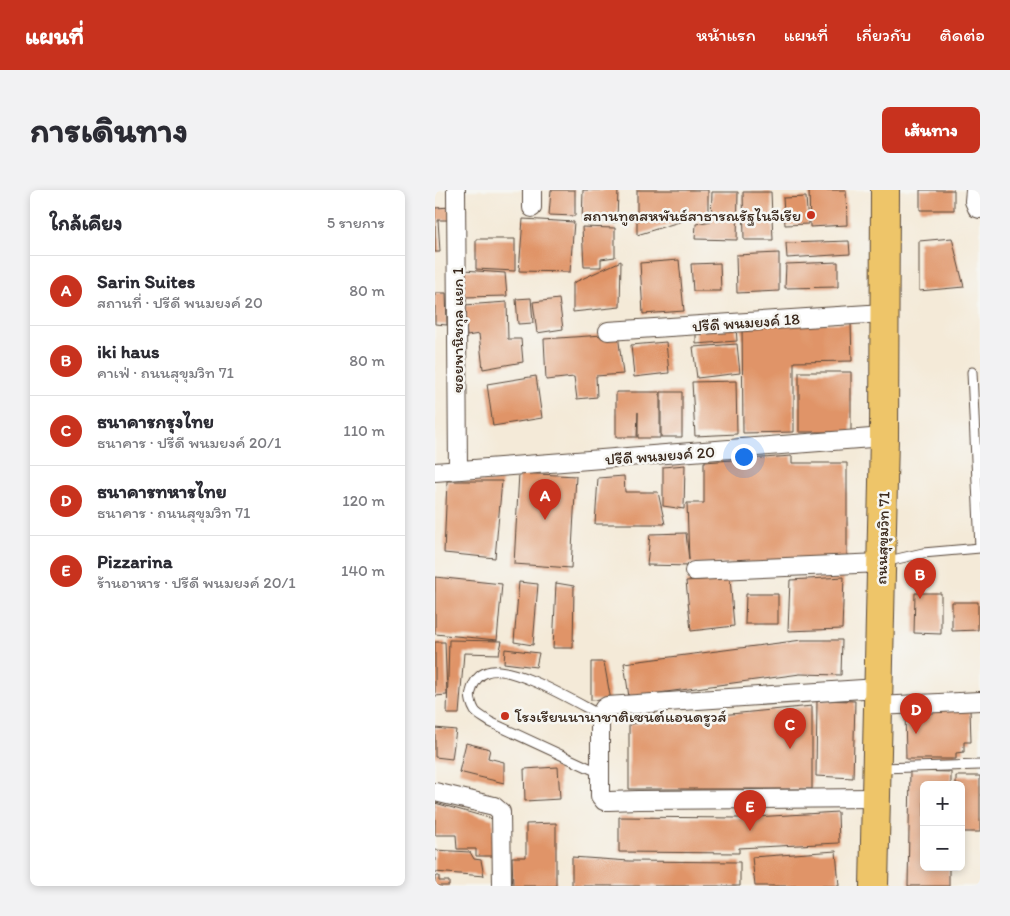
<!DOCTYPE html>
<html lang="th">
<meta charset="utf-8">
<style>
:root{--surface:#fff;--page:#f2f2f3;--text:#2b2b33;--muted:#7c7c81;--line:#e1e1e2;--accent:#c8321e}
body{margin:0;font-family:Itim,"Playpen Sans Thai",sans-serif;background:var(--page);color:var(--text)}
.controls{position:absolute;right:15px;bottom:15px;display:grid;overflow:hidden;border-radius:8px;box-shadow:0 2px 8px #0003}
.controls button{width:45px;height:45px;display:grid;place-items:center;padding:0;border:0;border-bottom:1px solid var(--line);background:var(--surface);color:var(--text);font:25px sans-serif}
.you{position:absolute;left:308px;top:266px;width:18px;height:18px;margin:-12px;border:4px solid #fff;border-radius:50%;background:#1a73e8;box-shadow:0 0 0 8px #1a73e833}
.badge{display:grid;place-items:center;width:32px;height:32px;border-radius:50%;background:var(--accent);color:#fff;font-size:16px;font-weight:700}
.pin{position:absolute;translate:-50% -41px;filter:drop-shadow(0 1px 2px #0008)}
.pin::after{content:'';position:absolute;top:26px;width:18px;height:15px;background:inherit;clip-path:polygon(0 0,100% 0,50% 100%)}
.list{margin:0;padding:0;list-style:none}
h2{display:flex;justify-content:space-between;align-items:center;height:65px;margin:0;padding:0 20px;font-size:21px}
h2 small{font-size:16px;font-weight:400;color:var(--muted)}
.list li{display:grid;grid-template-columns:32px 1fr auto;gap:15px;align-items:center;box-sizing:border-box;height:70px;padding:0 20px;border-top:1px solid var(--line)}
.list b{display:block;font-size:19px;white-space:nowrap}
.list p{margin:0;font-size:16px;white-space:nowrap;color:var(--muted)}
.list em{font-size:16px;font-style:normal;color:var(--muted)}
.map{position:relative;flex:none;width:545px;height:696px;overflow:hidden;border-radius:8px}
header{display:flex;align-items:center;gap:30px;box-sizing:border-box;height:70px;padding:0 25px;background:var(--accent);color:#fff}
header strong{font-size:24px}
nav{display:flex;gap:28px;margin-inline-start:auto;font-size:18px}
.intro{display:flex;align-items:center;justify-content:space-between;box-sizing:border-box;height:120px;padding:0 30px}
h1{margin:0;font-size:35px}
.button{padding:12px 22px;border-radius:8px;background:var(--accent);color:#fff;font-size:18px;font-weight:700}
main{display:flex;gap:30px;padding:0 30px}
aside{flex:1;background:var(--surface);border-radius:8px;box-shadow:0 2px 8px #0003}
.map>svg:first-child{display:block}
</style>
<header>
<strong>แผนที่</strong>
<nav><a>หน้าแรก</a><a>แผนที่</a><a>เกี่ยวกับ</a><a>ติดต่อ</a></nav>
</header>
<div class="intro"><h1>การเดินทาง</h1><a class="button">เส้นทาง</a></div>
<main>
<aside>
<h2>ใกล้เคียง<small>5 รายการ</small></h2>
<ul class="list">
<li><span class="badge">A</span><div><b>Sarin Suites</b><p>สถานที่ · ปรีดี พนมยงค์ 20</p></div><em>80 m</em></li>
<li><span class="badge">B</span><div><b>iki haus</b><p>คาเฟ่ · ถนนสุขุมวิท 71</p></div><em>80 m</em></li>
<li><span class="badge">C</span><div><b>ธนาคารกรุงไทย</b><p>ธนาคาร · ปรีดี พนมยงค์ 20/1</p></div><em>110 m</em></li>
<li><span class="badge">D</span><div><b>ธนาคารทหารไทย</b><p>ธนาคาร · ถนนสุขุมวิท 71</p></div><em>120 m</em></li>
<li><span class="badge">E</span><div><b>Pizzarina</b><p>ร้านอาหาร · ปรีดี พนมยงค์ 20/1</p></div><em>140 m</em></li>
</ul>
</aside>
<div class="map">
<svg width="545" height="696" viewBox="0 0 545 696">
<rect width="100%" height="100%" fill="#f6f6f2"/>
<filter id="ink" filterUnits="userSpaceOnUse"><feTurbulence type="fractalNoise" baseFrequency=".02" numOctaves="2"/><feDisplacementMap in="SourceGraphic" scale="10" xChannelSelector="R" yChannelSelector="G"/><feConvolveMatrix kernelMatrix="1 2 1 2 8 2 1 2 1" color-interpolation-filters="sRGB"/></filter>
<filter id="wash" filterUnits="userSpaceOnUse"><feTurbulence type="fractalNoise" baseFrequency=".0096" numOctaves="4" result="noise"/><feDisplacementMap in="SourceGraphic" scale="20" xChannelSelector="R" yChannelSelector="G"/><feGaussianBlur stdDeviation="1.12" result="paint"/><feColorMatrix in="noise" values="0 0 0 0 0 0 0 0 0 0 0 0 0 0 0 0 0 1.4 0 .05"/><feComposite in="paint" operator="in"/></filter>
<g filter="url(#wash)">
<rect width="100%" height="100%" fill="#f4ead8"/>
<g id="blocks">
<path fill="#e09467" d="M116 0H140V26L114 25Z
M148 0H183L182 32H147Z
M202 0H273V23L202 45Z
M374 0H411L412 35 375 37Z
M485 0H519V20H485Z
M277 2H303L302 50 260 49 261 34 276 31Z
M308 2H336L338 50H309Z
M371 7 373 34 350 35 348 8Z
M16 17 15 30H3L5 62H0V18Z
M88 29 139 32 135 82 84 81Z
M147 37 180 38V67L166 69V77H149Z
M517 48 529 97 484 101V51Z
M41 49H80V81L41 79Z
M414 51 415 64 352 68 351 53Z
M344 63V101L302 103 301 65Z
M244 70 249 121 208 124 205 73Z
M186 71 185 117 138 122V93Z
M403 72V97L350 98 351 74Z
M285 73 286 101H258L256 74Z
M29 80 70 83 72 106 29 107Z
M0 103H11L12 135 0 134Z
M96 108 98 133 83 134 81 109Z
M124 109 128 139 102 143 98 112Z
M72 112 73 149H86L88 172 48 179 44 144 32 146 29 115Z
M307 133H416L417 171 359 172V242L308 243Z
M301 137 302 151 261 154V140Z
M183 144 188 184 161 186 162 207 142 209 139 187 111 190 109 149Z
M231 152 234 183 199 187 196 155Z
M302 154 305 183 262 188 258 157Z
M364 182H416V242H364Z
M101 186 107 228 58 236 52 194Z
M301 191 302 244 260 246 257 192Z
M181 202H225V248H203V222L202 247H181Z
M226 202H247V247H226Z
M357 266V273H412V372L254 374V376L212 375 215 344 251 343 254 370 252 313H269V272Z
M250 275 249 319 228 316V277Z
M84 283 141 286 136 378 79 374Z
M189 286 190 302H223L230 334H160L163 288Z
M12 291H67L60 368 9 363Z
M0 387 67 394 62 450 0 444Z
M409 387 407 439 353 441 355 390Z
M295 388 299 436 256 441 251 391Z
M84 392 103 394 98 455 79 452Z
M121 393 139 396 138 458H118Z
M480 403H506V444L479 443Z
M311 404H343V434H310Z
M517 412H543V440L517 441Z
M14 450 67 451 64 464 29 463 24 524H12Z
M367 450H407L406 485 365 484 194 507 189 473Z
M0 452H10L12 505 0 506Z
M70 459 104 463 101 477 69 473Z
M156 472H169L176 511 156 510Z
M382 510 420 511 418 588 381 586Z
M377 516V599H194V534Z
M535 519 536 552H529V562L521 563V569H471L470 520Z
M0 538 21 540 17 569 0 567Z
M31 553 55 559 53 568 69 572V593L24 582Z
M123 577 125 609 90 611 89 579Z
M475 581 516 582V595H489V677H514V696H473Z
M521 586H545V642H526V595H521Z
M0 613 58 629V666H41V659H22L21 645H0Z
M403 622 404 653 304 658V663L184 662V627L304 628Z
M121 633V696H78L77 667H91V634Z
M0 660 35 662 39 669 46 670 49 686 0 682Z
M401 661 404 696H320L317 667Z
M137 667 194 671 305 672V696H137Z
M0 686H4V691H14V696H0Z"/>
</g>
</g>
<g filter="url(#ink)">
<use href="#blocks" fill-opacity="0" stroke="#57473a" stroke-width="1"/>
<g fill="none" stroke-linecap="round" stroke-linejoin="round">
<defs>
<path id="lane" d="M449 372 488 363 545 358 537 182
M165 525C142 513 75 473 52 482 43 485 38 494 36 502 34 507 37 516 40 521 43 525 51 529 55 532L165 583
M445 578 545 575"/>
<path id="street" d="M21 0 23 280
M97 0V18
M540 0 539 11 542 18 545 19
M173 141 449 123
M0 282 449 247
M259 381 446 373
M443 516 545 511
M0 602 59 616 66 622 67 696
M440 608 203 610 174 611H169L165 606V525L169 518 172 516 443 498"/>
<path id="primary" d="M439 696 449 247 450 0"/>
</defs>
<use href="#lane" stroke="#57473a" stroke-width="11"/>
<use href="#street" stroke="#57473a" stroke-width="20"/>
<use href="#primary" stroke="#57473a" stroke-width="30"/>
<use href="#lane" stroke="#fff" stroke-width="9"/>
<use href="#street" stroke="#fff" stroke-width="18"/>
<use href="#primary" stroke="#eec569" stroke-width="28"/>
</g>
</g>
<g fill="#c8321e" stroke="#f6f6f2" stroke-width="2">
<circle cx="376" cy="25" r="5"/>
<circle cx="70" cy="526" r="5"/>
</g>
<g text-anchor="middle" stroke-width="5" stroke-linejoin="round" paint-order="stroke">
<g font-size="16" fill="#3b2a1e" stroke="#f6f6f2" text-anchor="end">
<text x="366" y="31">สถานทูตสหพันธ์สาธารณรัฐไนจีเรีย</text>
<text x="80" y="532" text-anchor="start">โรงเรียนนานาชาติเซนต์แอนดรูวส์</text>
</g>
<g font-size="16" fill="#3b2a1e" stroke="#f6f6f2">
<text transform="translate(311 132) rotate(-4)" y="6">ปรีดี พนมยงค์ 18</text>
<text transform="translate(22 140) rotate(-90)" y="6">ซอยพานิชกุล แยก 1</text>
<text transform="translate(225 265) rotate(-4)" y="6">ปรีดี พนมยงค์ 20</text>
<text transform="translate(447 348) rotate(-88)" y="6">ถนนสุขุมวิท 71</text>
</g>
</g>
</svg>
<div class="controls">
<button>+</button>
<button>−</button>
</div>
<div class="you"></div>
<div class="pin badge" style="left:110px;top:330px">A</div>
<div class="pin badge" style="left:485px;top:409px">B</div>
<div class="pin badge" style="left:355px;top:559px">C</div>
<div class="pin badge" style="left:481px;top:544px">D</div>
<div class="pin badge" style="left:315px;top:641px">E</div>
</div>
</main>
